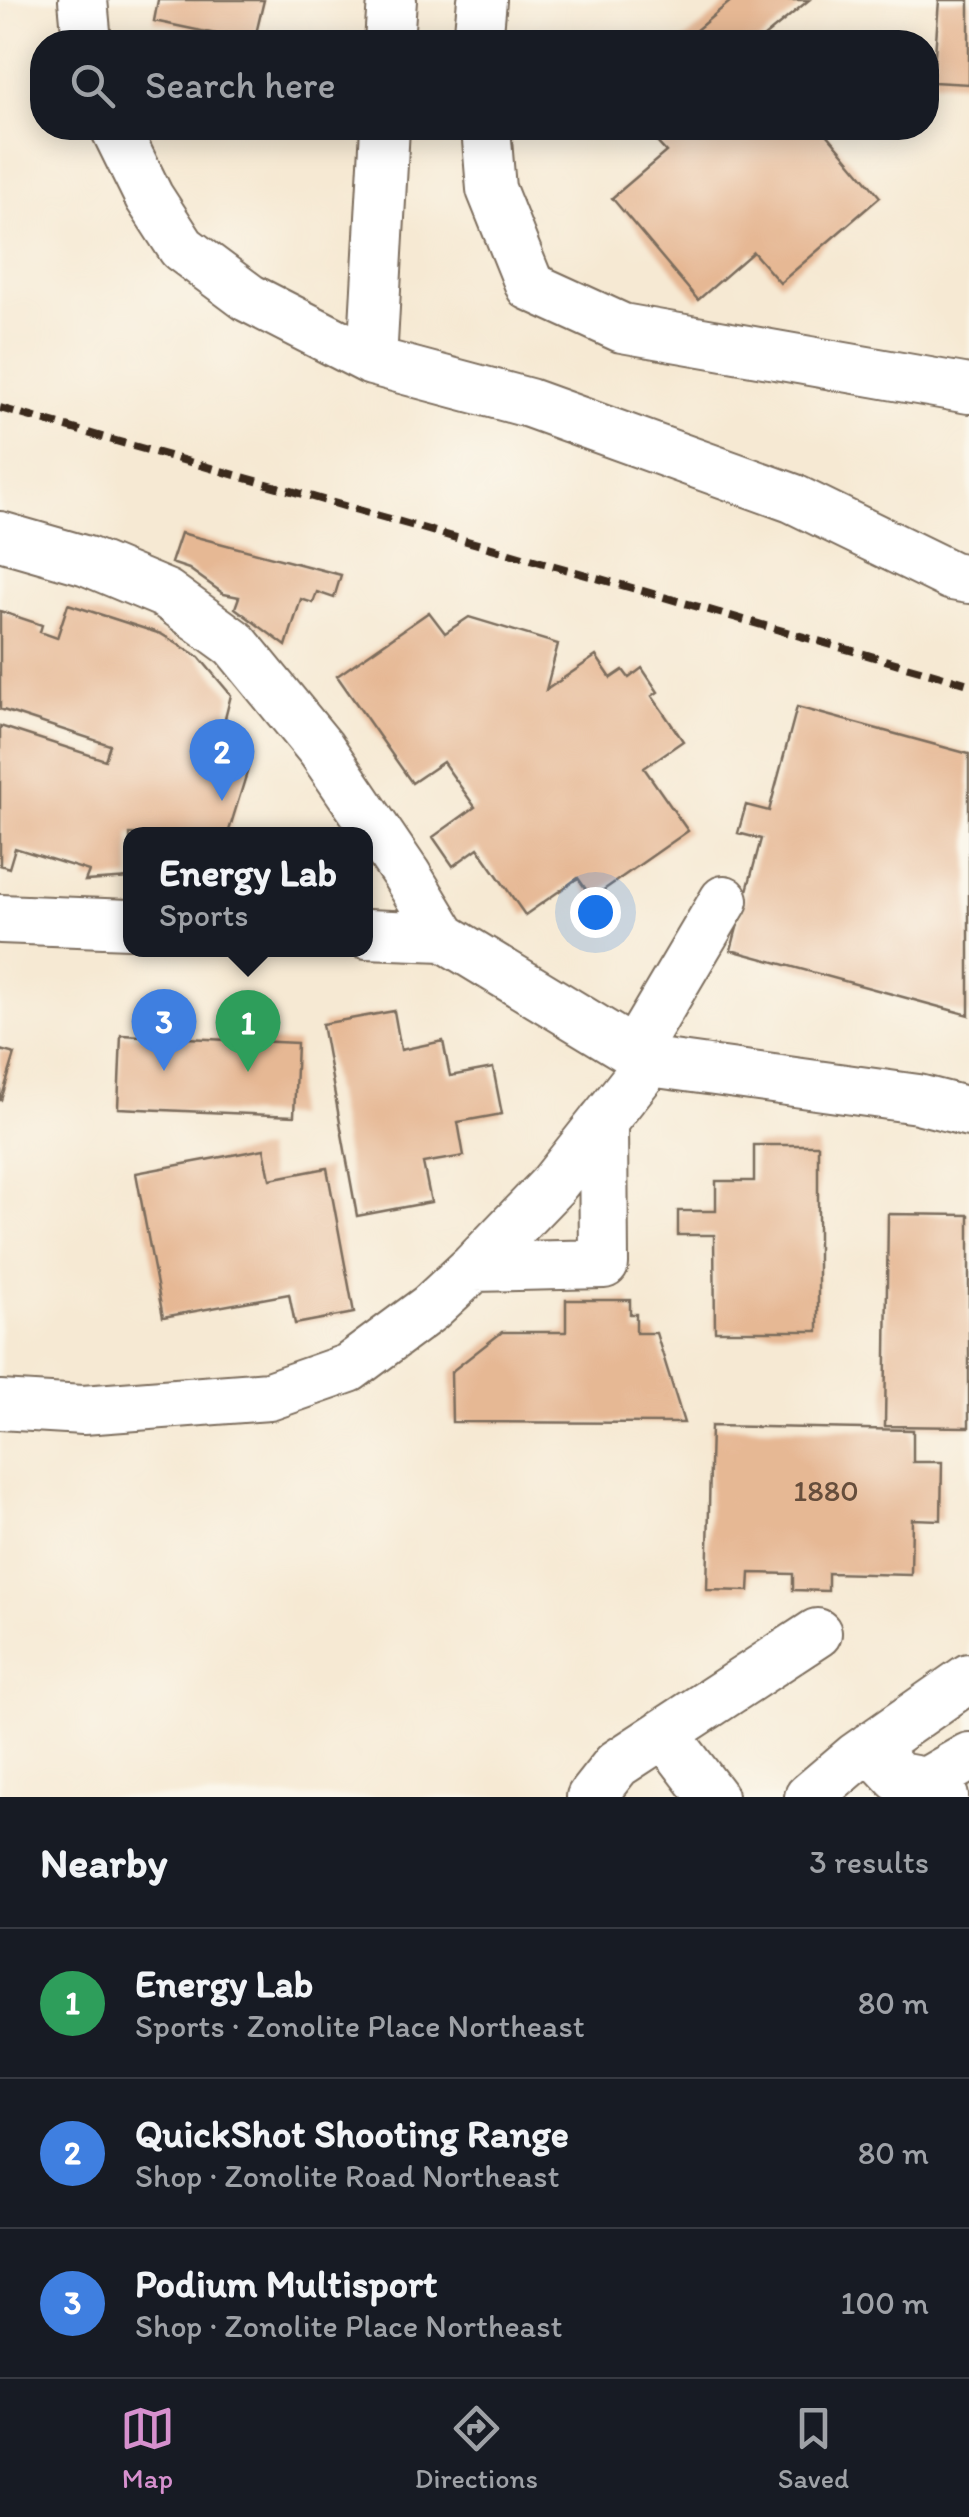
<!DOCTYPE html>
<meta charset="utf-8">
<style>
:root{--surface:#171b24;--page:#20242c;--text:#f1f3f6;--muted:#9ea1a6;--line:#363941;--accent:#d690ce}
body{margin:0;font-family:Itim,sans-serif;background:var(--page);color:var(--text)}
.you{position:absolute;left:595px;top:912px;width:35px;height:35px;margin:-25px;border:8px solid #fff;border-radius:50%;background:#1a73e8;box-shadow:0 0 0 15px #1a73e833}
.badge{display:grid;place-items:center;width:65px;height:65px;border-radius:50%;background:var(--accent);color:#fff;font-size:32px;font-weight:700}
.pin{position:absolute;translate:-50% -82px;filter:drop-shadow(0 2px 5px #0008)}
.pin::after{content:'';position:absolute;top:52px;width:35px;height:30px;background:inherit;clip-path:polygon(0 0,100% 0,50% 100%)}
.popup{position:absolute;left:123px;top:827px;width:250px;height:130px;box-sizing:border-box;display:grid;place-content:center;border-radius:20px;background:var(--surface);filter:drop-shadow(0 2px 8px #0005);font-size:32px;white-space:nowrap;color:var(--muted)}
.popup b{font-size:38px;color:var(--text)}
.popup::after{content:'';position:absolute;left:50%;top:100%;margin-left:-20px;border:20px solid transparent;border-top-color:var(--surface)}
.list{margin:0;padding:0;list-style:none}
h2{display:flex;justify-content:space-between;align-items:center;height:130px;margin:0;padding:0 40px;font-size:42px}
h2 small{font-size:32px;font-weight:400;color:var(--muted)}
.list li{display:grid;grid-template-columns:65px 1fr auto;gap:30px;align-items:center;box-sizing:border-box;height:150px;padding:0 40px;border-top:2px solid var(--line)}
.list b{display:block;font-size:38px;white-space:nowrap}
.list p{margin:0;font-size:32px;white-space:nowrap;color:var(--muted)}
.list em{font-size:32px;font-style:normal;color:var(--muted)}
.icon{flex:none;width:55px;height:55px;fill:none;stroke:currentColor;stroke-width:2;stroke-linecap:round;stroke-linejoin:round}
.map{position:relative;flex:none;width:969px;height:1797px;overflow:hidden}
.search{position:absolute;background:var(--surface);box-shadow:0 5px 25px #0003;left:30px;right:30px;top:30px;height:110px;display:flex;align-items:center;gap:25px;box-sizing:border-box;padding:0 35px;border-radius:40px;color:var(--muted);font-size:38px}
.sheet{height:580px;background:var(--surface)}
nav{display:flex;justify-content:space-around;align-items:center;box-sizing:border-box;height:140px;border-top:2px solid var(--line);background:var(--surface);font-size:28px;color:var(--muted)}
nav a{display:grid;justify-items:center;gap:5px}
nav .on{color:var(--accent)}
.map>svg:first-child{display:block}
</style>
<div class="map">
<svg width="969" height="1797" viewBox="0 0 969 1797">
<rect width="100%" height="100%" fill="#fbf7ec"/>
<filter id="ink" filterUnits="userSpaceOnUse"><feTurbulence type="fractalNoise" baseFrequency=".01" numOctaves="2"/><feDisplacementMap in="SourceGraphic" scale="20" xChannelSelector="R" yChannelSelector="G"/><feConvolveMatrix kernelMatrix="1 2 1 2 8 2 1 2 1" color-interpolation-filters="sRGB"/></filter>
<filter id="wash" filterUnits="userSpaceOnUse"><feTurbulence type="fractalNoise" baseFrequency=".0048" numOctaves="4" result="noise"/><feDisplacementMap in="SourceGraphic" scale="40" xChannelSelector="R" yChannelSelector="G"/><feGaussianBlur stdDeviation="2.25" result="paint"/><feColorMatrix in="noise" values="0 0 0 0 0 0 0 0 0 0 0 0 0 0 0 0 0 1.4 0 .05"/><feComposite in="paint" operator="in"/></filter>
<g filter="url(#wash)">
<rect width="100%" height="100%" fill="#f6e9d3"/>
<g id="blocks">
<path fill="#e6b894" d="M158 0H264L254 42 154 21Z
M732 0H809L758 42H682Z
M939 0H969V84L933 82Z
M644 128H822L880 197 780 283 753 252 698 300 612 198 666 152Z
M181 533 341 575 334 598 317 592 313 603 301 599 286 646 235 608 239 597 224 594 189 569 171 563Z
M68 604 161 634 199 657 231 695 215 758 249 766 228 834H130V878L85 881 89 871 15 848 9 868 0 865V726L105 760 110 745 0 709V611L42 625 40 632 57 638Z
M429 612 445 633 469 617 558 644 546 690 596 656 611 678 623 670 629 678 642 668 658 692 652 696 683 741 644 768 688 831 592 898 578 878 525 915 478 848 453 866 433 837 475 807 443 762 412 783 337 676Z
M797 707 969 754V1015L731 950 761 839 738 833 746 805 769 811Z
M394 1011 401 1050 443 1041 450 1076 493 1068 502 1114 458 1122 464 1156 423 1163 431 1202 357 1216 322 1024Z
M121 1035 297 1043 294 1116 118 1108Z
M0 1050 15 1054 1 1100H0Z
M754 1145H818V1331H715L714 1235H678V1211H716V1181H754Z
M264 1149 270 1179 327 1168 354 1313 295 1324 289 1294 163 1317 136 1173Z
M888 1214 969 1215V1427L885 1426Z
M566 1300H630V1314H636V1333H656L684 1423 452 1422 451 1372 502 1332H566Z
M711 1426 913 1430V1462H942L941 1520 912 1519 911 1575 828 1573V1591L793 1590V1574L750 1573 749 1591 707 1590Z"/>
</g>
</g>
<g filter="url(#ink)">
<use href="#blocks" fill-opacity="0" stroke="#7c6d5d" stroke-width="2.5"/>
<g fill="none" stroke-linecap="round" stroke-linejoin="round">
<defs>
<path id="minor" d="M83 0 87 42
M389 42 392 0
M478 42 482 0
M115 128 149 197 182 248 249 298 372 361 529 403 792 498 952 576 969 579
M486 128 491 189 530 286 622 328 969 389
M372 361 385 128
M0 536 87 561 166 594 235 644 321 749 406 874 444 937 650 1062 918 1099 969 1112
M0 919 130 924
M366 934 444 937
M634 1052 724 900
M474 1267 604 1264 603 1121
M0 1405 83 1410 269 1396 349 1368 430 1308 474 1267 552 1186 650 1062
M664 1733 713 1797
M870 1747 898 1777 926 1782 944 1797
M926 1782 969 1757
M591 1797 617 1764 817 1633
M809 1797 856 1757 969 1678"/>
</defs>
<use href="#minor" stroke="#7c6d5d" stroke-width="52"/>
<use href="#minor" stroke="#fff" stroke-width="48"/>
<path stroke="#3b2a1e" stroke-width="8" stroke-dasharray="15 8" stroke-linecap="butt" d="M0 408 969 684"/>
</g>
</g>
<g text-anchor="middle" stroke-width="8" stroke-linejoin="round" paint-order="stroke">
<g font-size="30" fill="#664e3c">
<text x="826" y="1501">1880</text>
</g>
</g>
</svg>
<div class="you"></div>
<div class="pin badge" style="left:248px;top:1072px;background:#2e9e5b">1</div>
<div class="popup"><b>Energy Lab</b>Sports</div>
<div class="pin badge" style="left:222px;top:801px;background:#3f7fe0">2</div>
<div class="pin badge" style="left:164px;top:1071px;background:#3f7fe0">3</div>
<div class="search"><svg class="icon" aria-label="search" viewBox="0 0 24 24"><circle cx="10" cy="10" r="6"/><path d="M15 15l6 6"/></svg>Search here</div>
</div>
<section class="sheet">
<h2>Nearby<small>3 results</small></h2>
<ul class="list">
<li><span class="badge" style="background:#2e9e5b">1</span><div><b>Energy Lab</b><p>Sports · Zonolite Place Northeast</p></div><em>80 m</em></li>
<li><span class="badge" style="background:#3f7fe0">2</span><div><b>QuickShot Shooting Range</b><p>Shop · Zonolite Road Northeast</p></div><em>80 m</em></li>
<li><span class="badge" style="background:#3f7fe0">3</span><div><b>Podium Multisport</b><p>Shop · Zonolite Place Northeast</p></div><em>100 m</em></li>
</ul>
</section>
<nav>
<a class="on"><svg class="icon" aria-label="map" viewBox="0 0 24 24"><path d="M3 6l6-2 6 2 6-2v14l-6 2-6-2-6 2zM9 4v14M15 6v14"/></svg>Map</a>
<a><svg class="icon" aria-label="directions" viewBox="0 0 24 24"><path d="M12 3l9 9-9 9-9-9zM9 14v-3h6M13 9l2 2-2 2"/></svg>Directions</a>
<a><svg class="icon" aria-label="saved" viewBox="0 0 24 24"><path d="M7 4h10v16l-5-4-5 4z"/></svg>Saved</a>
</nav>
